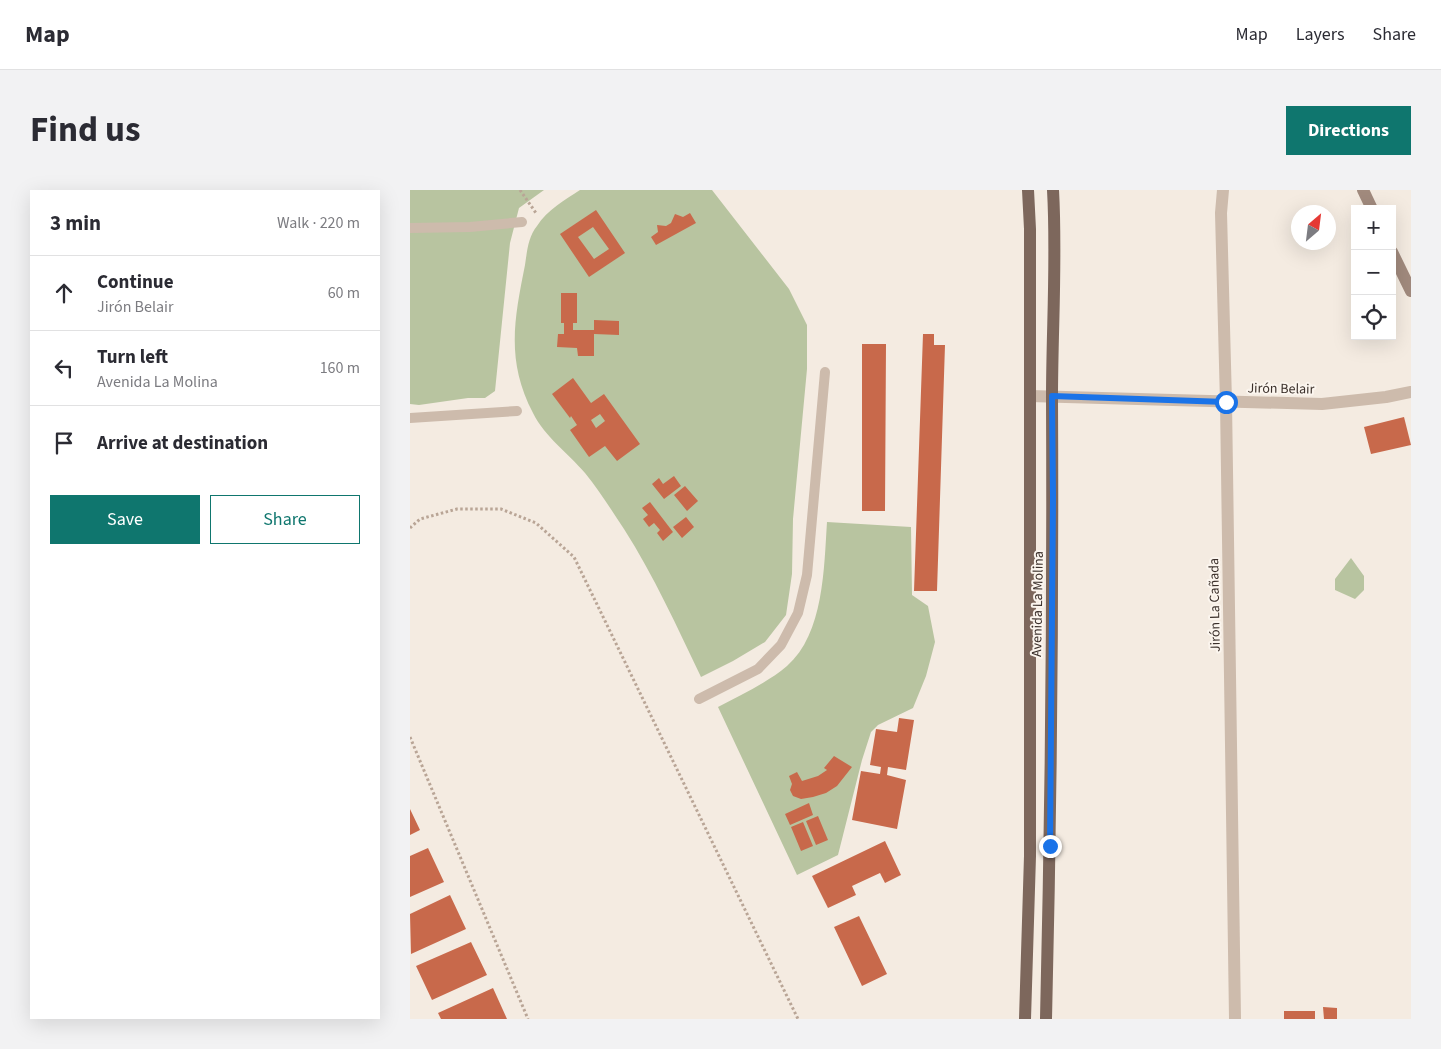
<!DOCTYPE html>
<meta charset="utf-8">
<style>
:root{--surface:#fff;--page:#f2f2f3;--text:#2b2b33;--muted:#7c7c81;--line:#e1e1e2;--accent:#0f766e}
body{margin:0;font-family:"Source Sans 3",sans-serif;background:var(--page);color:var(--text)}
.controls{position:absolute;right:15px;top:15px;display:grid;overflow:hidden;border-radius:0px;box-shadow:0 5px 20px #0002}
.controls button{width:45px;height:45px;display:grid;place-items:center;padding:0;border:0;border-bottom:1px solid var(--line);background:var(--surface);color:var(--text);font:25px sans-serif}
.compass{position:absolute;left:881px;top:15px;width:45px;height:45px;border-radius:50%;background:var(--surface);box-shadow:0 5px 20px #0002;rotate:28deg}
.stop{position:absolute;width:15px;height:15px;margin:-11px;border:4px solid #1a73e8;border-radius:50%;background:#fff}
.stop.end{background:#1a73e8;border-color:#fff;box-shadow:0 1px 5px #0008}
.list{margin:0;padding:0;list-style:none}
h2{display:flex;justify-content:space-between;align-items:center;height:65px;margin:0;padding:0 20px;font-size:21px}
h2 small{font-size:16px;font-weight:400;color:var(--muted)}
.list li{display:grid;grid-template-columns:32px 1fr auto;gap:15px;align-items:center;box-sizing:border-box;height:75px;padding:0 20px;border-top:1px solid var(--line)}
.list b{display:block;font-size:19px;white-space:nowrap}
.list p{margin:0;font-size:16px;white-space:nowrap;color:var(--muted)}
.list em{font-size:16px;font-style:normal;color:var(--muted)}
.actions{display:flex;gap:10px;padding:15px 20px}
.actions a{flex:1;padding:11px 0;border:1px solid var(--accent);border-radius:0px;text-align:center;font-size:18px;color:var(--accent)}
.actions .main{background:var(--accent);color:#fff}
.icon{flex:none;width:28px;height:28px;fill:none;stroke:currentColor;stroke-width:2;stroke-linecap:round;stroke-linejoin:round}
.map{position:relative;flex:none;width:1001px;height:829px;overflow:hidden;border-radius:0px}
header{display:flex;align-items:center;gap:30px;box-sizing:border-box;height:70px;padding:0 25px;background:var(--surface);border-bottom:1px solid var(--line)}
header strong{font-size:24px}
nav{display:flex;gap:28px;margin-inline-start:auto;font-size:18px}
.intro{display:flex;align-items:center;justify-content:space-between;box-sizing:border-box;height:120px;padding:0 30px}
h1{margin:0;font-size:35px}
.button{padding:12px 22px;border-radius:0px;background:var(--accent);color:#fff;font-size:18px;font-weight:700}
main{display:flex;gap:30px;padding:0 30px}
aside{flex:1;background:var(--surface);border-radius:0px;box-shadow:0 5px 20px #0002}
.map>svg:first-child{display:block}
</style>
<header>
<strong>Map</strong>
<nav><a>Map</a><a>Layers</a><a>Share</a></nav>
</header>
<div class="intro"><h1>Find us</h1><a class="button">Directions</a></div>
<main>
<aside>
<h2>3 min<small>Walk · 220 m</small></h2>
<ul class="list">
<li><svg class="icon" aria-label="ahead" viewBox="0 0 24 24"><path d="M12 20V5M6 11l6-6 6 6"/></svg><div><b>Continue</b><p>Jirón Belair</p></div><em>60 m</em></li>
<li><svg class="icon" aria-label="left" viewBox="0 0 24 24"><path d="M17 20v-9H6M10 6l-5 5 5 5"/></svg><div><b>Turn left</b><p>Avenida La Molina</p></div><em>160 m</em></li>
<li><svg class="icon" aria-label="arrive" viewBox="0 0 24 24"><path d="M6 21V4h12l-3 4 3 4H6"/></svg><div><b>Arrive at destination</b></div></li>
</ul>
<div class="actions"><a class="main">Save</a><a>Share</a></div>
</aside>
<div class="map">
<svg width="1001" height="829" viewBox="0 0 1001 829">
<rect width="100%" height="100%" fill="#f4ebe1"/>
<path fill="#b8c4a0" d="M0 0H134L109 18 100 53 85 201 75 208H58L9 215 0 214Z
M170 0H302L379 99 397 135V179L383 329 382 384 376 425 355 452 323 471 291 487C267 437 244 386 214 339 202 321 189 300 175 283 158 263 135 247 123 223 96 171 104 130 115 75 117 62 118 47 127 36 137 20 155 10 170 0Z
M417 332 501 337 502 405 518 416 525 452 516 486 503 518 468 535 461 542 452 570 428 665 387 685 308 517C330 505 357 493 377 476 414 444 414 377 417 332Z
M941 368 954 386V400L945 409 925 400V389Z"/>
<path fill="#c8694b" fill-rule="evenodd" d="M186 20 215 63 179 87 150 44ZM183 37 199 59 184 69 168 47Z
M280 23 286 33 246 55 241 47 248 42 247 35 256 36 261 33 265 24 273 27Z
M151 103H167V133H163V140H184V130L209 131V145L184 144V166H168L167 158 147 157 148 144H154V133H151Z
M513 144H524V155H535L527 401H504Z
M452 154H476L475 321H452Z
M163 188 181 213 194 204 230 254 207 271 195 256 179 267 160 240 167 235 161 226 160 228 142 204ZM190 224 195 231 186 238 181 230Z
M994 227 1001 255 961 264 954 237Z
M264 286 271 296 254 309 242 294 249 288 253 294Z
M275 296 288 311 277 321 264 305Z
M240 312 263 342 253 351 247 343 250 340 244 333 239 337 233 329 238 325 232 318Z
M276 327 284 337 272 348 263 337Z
M489 528 504 530 496 580 478 577 477 585 496 590 487 639 442 630 451 581 470 584 471 577 460 575 466 539 487 542Z
M424 566 442 577 427 596 416 603 403 607 391 609 383 606 380 600 382 594 379 586 387 582 392 591 408 586 417 580 414 578Z
M399 613 403 625 380 635 375 624Z
M0 619 10 640 0 645Z
M408 626 418 650 406 655 396 631Z
M393 632 403 656 391 661 381 637Z
M475 651 491 685 475 693 470 683 442 696 446 705 418 718 402 686Z
M18 658 34 692 0 707V666Z
M40 705 56 739 1 764 0 724Z
M449 726 477 784 452 796 424 737Z
M61 752 77 785 22 810 6 776Z
M83 798 97 829H31L28 823Z
M913 817 927 818V829H914Z
M874 821H905V829H874Z"/>
<g fill="none" stroke-linecap="round" stroke-linejoin="round">
<path stroke="#b9a596" stroke-width="3" stroke-dasharray="2.5 2.5" stroke-linecap="butt" d="M110 0 126 23
M0 338 10 329 47 319H91L126 333 164 367 388 829
M0 547 118 829"/>
<path stroke="#cdbbac" stroke-width="10" d="M0 38 60 37 112 32
M0 228 107 221
M289 509 348 479 371 455 388 423 397 385 415 182"/>
<path stroke="#cdbbac" stroke-width="12" d="M813 0 811 23 816 212 825 829
M620 206 912 214 976 207 1001 202"/>
<path stroke="#a18a7d" stroke-width="12" d="M953 0 962 19
M982 62 1001 101"/>
<path stroke="#7d675c" stroke-width="12" d="M615 829 620 666V39L618 0
M636 829C641 622 643 415 642 208 642 139 647 69 643 0"/>
</g>
<g fill="none" stroke-linecap="round" stroke-linejoin="round">
<path stroke="#1a73e8" stroke-width="6" d="M640 656 643 308 642 206 816 212"/>
</g>
<g text-anchor="middle" stroke-width="4" stroke-linejoin="round" paint-order="stroke">
<g font-size="14" fill="#3b302b" stroke="#fbf5ee">
<text transform="translate(871 198) rotate(1)" y="5">Jirón Belair</text>
<text transform="translate(627 414) rotate(-89)" y="5">Avenida La Molina</text>
<text transform="translate(804 415) rotate(-91)" y="5">Jirón La Cañada</text>
</g>
</g>
</svg>
<div class="controls">
<button>+</button>
<button>−</button>
<button><svg class="icon" aria-label="locate" viewBox="0 0 24 24"><circle cx="12" cy="12" r="6"/><path d="M12 2v4M12 18v4M2 12h4M18 12h4"/></svg></button>
</div>
<svg class="compass" viewBox="-18 -18 36 36"><path d="M0-13l5 13h-10z" fill="#e53935"/><path d="M0 13l5-13h-10z" fill="#7c7c81"/></svg>
<div class="stop" style="left:816px;top:212px"></div>
<div class="stop end" style="left:640px;top:656px"></div>
</div>
</main>
